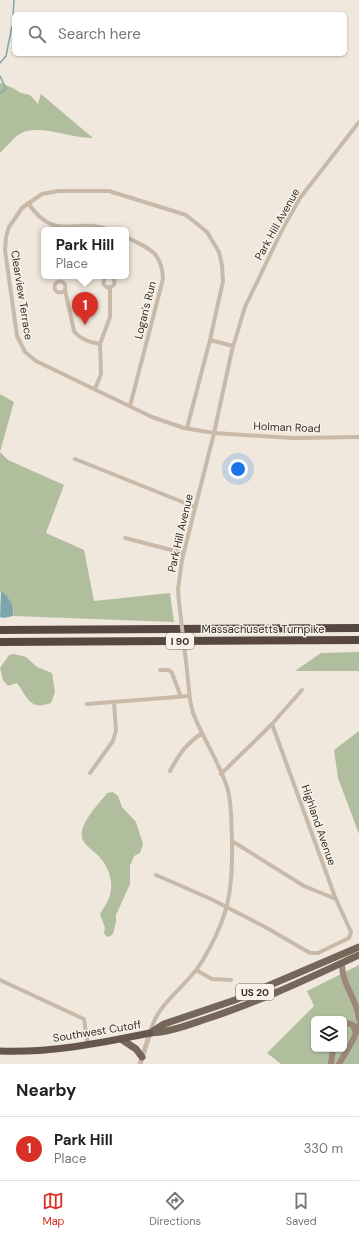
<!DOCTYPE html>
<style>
:root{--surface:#fff;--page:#f6f6f6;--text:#222;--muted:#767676;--line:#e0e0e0;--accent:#d93025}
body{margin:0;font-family:"DM Sans",sans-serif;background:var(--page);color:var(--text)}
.controls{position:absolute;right:12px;bottom:12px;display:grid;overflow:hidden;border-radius:6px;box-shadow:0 1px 3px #0004}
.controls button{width:36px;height:36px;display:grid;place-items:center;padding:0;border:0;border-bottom:1px solid var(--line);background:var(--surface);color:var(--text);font:20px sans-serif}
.you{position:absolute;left:238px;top:469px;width:14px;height:14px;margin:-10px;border:3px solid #fff;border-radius:50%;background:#1a73e8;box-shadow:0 0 0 6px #1a73e833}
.badge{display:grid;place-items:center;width:26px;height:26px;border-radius:50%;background:var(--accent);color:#fff;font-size:13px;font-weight:700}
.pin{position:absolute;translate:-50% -33px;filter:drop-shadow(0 1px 2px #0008)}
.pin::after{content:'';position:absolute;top:21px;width:14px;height:12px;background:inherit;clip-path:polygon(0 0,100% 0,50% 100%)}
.popup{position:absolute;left:41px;top:227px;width:88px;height:52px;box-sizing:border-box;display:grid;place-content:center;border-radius:6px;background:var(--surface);filter:drop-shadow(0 1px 3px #0005);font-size:13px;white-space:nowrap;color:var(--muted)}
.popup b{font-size:15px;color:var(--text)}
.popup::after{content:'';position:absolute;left:50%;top:100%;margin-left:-8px;border:8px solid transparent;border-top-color:var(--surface)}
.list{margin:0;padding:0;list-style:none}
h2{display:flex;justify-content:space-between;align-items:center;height:52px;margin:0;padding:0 16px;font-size:17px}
h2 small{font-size:13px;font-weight:400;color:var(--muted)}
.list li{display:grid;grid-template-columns:26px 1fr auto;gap:12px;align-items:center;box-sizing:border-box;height:64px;padding:0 16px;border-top:1px solid var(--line)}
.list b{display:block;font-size:15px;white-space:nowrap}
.list p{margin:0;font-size:13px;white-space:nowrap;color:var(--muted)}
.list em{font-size:13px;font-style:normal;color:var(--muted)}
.icon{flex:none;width:22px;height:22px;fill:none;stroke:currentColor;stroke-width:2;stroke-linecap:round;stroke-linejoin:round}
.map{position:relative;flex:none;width:359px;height:1064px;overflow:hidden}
.search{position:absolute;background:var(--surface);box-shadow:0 1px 3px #0004;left:12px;right:12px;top:12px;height:44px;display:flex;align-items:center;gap:10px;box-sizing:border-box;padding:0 14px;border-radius:6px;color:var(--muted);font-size:15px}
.sheet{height:116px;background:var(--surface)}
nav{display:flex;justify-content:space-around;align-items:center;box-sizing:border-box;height:56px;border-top:1px solid var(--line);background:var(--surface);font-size:11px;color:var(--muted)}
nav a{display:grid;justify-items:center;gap:2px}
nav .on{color:var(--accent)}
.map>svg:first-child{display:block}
</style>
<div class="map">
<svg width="359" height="1064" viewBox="0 0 359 1064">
<rect width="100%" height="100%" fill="#f0e8dc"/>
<path fill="#b1be9d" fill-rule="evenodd" d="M0 83 13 88 21 93 30 95 38 104 41 94 93 138C71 139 37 122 18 135 12 140 6 147 0 153Z
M0 394 14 402 0 452Z
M0 452 8 460 64 485 46 533 84 550 94 601 170 593 174 622 13 616 14 610 0 591Z
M359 652V671H295L321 653Z
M14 654 26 657 37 667 52 673 55 692 51 703C30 711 28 698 17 683L8 686 3 680 0 668 9 655Z
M359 731V834L338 778 334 750Z
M113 792 118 796 122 807 136 822 143 844 140 853 134 856 130 866V884L116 915V922L113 934 109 937 106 936 104 933 105 928 100 914C103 908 107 904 109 898 115 881 108 863 94 852 90 848 83 843 82 838 79 823 99 804 107 793Z
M359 965V1064H281L267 1053 314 1006 307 991ZM314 1019H344V1049H314Z"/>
<path fill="#7da7ac" d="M1 591C8 596 15 606 13 616L4 618 0 617Z"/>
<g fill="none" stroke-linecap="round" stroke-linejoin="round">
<path stroke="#7da7ac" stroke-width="1.5" d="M13 16 14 0
M0 63 6 56 12 26
M0 76 6 89 0 93"/>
<path stroke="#c8b9a9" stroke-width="4" d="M28 203C56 244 75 216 110 230
M126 237C148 248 162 251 163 279L130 406
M103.5 282a5.5 5.5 0 1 1 11 0a5.5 5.5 0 1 1-11 0Z
M54.5 287a5.5 5.5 0 1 1 11 0a5.5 5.5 0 1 1-11 0Z
M65 290 74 331C81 340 90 342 100 344
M210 340 223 281 222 265 219 252 207 232 186 215 109 191H58L42 194 22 208 9 227 6 237 5 250 17 336 25 352 36 361 152 417 184 428 214 433 293 438 359 437
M95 389 101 374 100 344 110 317V287
M187 428 210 340 233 346
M75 459 195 507
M125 538 183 553
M179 602 178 589 182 560 214 433 232 350 245 307 283 228 300 198 359 122
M160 670H169L172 673 181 697
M87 704 189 696
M170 771C180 753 185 745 202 733
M90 773 113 741 116 730 114 702
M221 774 272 724 302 690
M232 841 304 886 336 899
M156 875 211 899 267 928 310 953H318L349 938 351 932 335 897 272 724
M196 970 212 979 231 980
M0 980 84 1019 88 1046
M150 1033C156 1004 186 987 201 963 229 917 233 891 232 839 231 823 232 806 228 790 220 763 203 739 193 713L190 700 187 670"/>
<path stroke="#c8b9a9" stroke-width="5" d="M140 1064 150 1033"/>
<path stroke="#9b887a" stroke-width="6" d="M342 963C341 983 357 999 359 1019
M344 1022 353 1025 356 1033
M331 1064 333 1049
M339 1064 353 1040 359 1025"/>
<path stroke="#76665a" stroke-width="7" d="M150 1033 164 1024 235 1000 359 947
M150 1033C170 1032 188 1025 206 1019 259 1002 309 978 359 955
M121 1039 136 1049 142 1057"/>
<path stroke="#66574d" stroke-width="7" d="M0 1051C51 1053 100 1043 150 1033"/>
<path stroke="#564840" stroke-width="8" d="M0 630 359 628
M0 642 359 640"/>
<path stroke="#c8b9a9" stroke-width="4" d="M179 602 187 670"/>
</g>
<g text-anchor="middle" stroke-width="3" stroke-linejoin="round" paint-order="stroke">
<g fill="#f8f2e8" stroke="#706862" stroke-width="1">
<rect x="166" y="633" width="28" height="16" rx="3"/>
<rect x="236" y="984" width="38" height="16" rx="3"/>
</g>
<g font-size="10" font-weight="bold" fill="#352d28">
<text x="180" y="645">I 90</text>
<text x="255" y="996">US 20</text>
</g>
<g font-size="11" fill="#352d28" stroke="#f8f2e8">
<text transform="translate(277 224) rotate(-61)" y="4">Park Hill Avenue</text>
<text transform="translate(22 295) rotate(81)" y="4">Clearview Terrace</text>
<text transform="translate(145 310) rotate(-76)" y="4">Logan's Run</text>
<text transform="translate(287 427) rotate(2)" y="4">Holman Road</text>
<text transform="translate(180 533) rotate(-77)" y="4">Park Hill Avenue</text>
<text x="263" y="633">Massachusetts Turnpike</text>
<text transform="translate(319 825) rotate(71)" y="4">Highland Avenue</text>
<text transform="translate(97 1031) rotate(-9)" y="4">Southwest Cutoff</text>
</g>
</g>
</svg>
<div class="controls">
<button><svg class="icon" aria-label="layers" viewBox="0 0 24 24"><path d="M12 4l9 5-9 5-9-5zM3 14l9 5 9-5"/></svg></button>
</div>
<div class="you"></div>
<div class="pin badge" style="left:85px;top:325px">1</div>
<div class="popup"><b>Park Hill</b>Place</div>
<div class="search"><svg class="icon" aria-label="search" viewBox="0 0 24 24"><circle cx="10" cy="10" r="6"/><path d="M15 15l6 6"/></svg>Search here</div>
</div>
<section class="sheet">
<h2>Nearby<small></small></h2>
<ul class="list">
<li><span class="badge">1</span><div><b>Park Hill</b><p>Place</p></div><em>330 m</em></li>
</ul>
</section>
<nav>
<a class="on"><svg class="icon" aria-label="map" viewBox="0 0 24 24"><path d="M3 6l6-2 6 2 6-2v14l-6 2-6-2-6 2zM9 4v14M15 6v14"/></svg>Map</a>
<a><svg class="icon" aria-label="directions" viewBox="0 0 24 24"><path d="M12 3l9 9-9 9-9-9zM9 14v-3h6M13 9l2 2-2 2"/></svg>Directions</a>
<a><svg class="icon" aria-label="saved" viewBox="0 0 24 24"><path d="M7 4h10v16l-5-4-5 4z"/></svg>Saved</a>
</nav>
